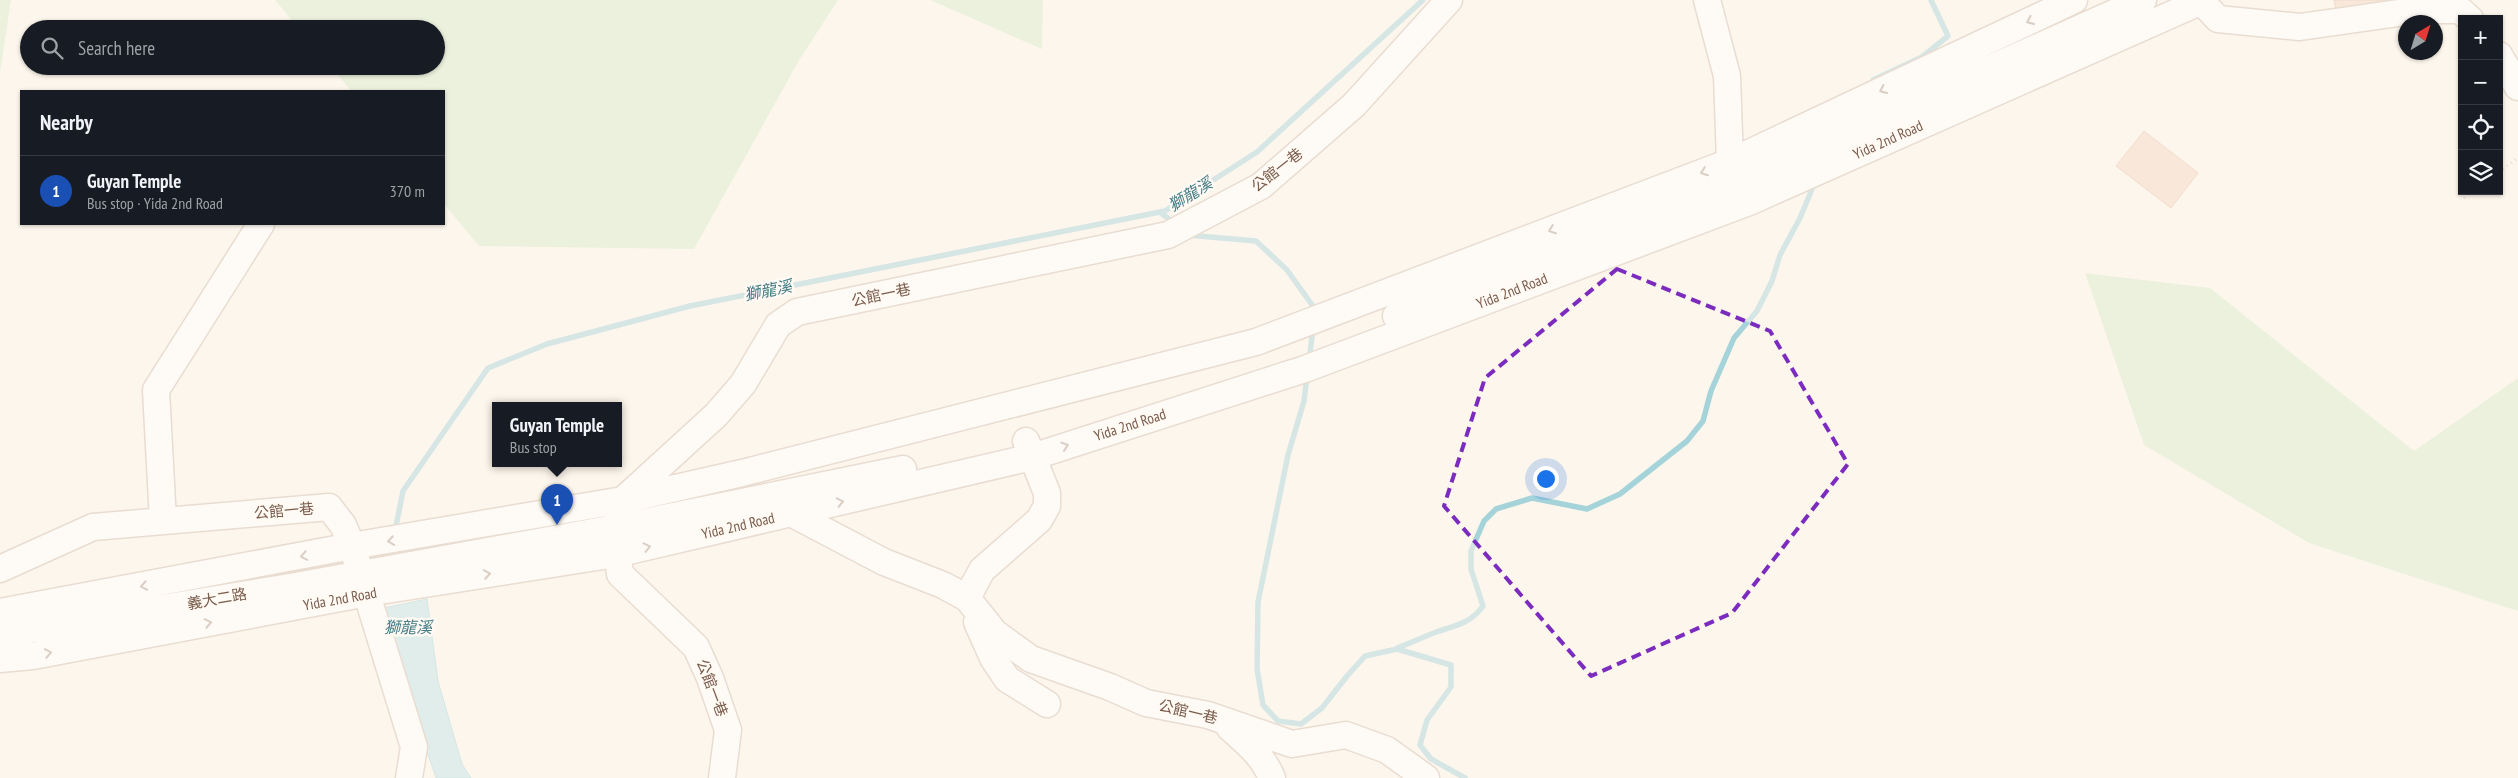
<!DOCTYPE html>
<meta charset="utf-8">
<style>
:root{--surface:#171b24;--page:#20242c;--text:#f1f3f6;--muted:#9ea1a6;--line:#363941;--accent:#e76f51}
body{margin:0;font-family:"PT Sans Narrow","Noto Sans TC",sans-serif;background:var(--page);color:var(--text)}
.controls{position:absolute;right:15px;top:15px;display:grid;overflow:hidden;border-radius:0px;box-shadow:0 1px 4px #0004}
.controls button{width:45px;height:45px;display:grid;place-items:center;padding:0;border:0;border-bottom:1px solid var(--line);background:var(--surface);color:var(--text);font:25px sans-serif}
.compass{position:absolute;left:2398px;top:15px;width:45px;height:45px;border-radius:50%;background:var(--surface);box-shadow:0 1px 4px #0004;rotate:38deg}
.you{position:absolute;left:1545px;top:478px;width:18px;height:18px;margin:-12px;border:4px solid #fff;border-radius:50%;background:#1a73e8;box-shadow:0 0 0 8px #1a73e833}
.badge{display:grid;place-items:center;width:32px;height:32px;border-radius:50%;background:var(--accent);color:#fff;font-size:16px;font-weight:700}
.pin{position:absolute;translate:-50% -41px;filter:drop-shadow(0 1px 2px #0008)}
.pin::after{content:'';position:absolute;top:26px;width:18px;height:15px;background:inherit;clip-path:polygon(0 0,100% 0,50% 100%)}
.popup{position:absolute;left:492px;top:402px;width:130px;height:65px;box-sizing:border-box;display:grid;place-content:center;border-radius:0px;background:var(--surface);filter:drop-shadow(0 1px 4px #0005);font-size:16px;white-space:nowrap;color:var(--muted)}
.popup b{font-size:19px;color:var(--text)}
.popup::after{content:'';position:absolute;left:50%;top:100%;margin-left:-10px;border:10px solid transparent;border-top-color:var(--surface)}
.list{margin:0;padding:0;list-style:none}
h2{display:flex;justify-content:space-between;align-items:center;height:65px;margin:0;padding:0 20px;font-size:21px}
h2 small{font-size:16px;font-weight:400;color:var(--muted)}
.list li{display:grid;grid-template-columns:32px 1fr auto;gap:15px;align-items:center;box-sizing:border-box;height:70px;padding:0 20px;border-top:1px solid var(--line)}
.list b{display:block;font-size:19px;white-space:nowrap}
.list p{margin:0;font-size:16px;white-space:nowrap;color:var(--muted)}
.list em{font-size:16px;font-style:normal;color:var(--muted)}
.icon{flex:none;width:28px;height:28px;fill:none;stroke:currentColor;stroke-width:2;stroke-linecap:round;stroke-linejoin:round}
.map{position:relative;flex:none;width:2518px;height:778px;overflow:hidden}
.search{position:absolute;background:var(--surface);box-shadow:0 1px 4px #0004;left:20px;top:20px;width:425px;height:55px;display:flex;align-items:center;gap:12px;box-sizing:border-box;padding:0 18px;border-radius:28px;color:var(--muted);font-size:19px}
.panel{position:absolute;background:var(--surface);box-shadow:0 1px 4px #0004;left:20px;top:90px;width:425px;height:135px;border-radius:0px}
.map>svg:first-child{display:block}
</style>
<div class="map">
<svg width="2518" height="778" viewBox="0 0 2518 778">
<rect width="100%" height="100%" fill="#fdf6ec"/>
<path fill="#d8ecc9" d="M0 0H11L0 73Z
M275 0H838L798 62 694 249 479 246 444 204V91H351L330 66H436V29H299Z
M930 0H1043L1042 49Z
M2085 273 2210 288 2414 451 2518 378V611L2309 543 2144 445Z"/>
<path fill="#bfe3e8" stroke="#a5d3da" d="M427 599 438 681 462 764 471 778H436L379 609Z"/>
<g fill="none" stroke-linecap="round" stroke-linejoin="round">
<path stroke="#a5d3da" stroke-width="5.5" d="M1873 80 1922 57 1948 36 1931 0
M1160 212 1175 224
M1187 235 1256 241 1287 270 1315 309V312
M1309 360 1313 329
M1307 376 1304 401 1288 455 1258 602 1257 669 1263 705 1278 721 1301 724 1322 708 1347 676 1365 656 1397 649 1451 665V687L1427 720 1420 745 1431 759 1465 778
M395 531 403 491 488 368 547 344 690 306 1165 211 1257 152 1423 0
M1397 648C1411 643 1425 636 1439 631 1456 626 1472 622 1483 606L1471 569V551L1484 521 1496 509 1532 498 1587 509 1620 494 1687 441 1703 421 1711 391 1734 338 1757 311 1772 281 1780 255 1800 218 1815 182"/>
</g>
<path fill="#f3d5c3" stroke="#e6bba3" d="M2334 0H2445L2338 19Z
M2144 131 2198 173 2171 208 2116 166Z"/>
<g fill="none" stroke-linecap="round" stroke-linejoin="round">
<defs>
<path id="minor" d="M1707 0 1727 76 1730 162 1737 176
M2200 0 2218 19 2300 27 2420 10H2460L2470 19
M2499 55 2518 87
M1396 316 1739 181 2143 0
M785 510 884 562 943 585 967 598 982 570 1039 520 1047 506V493L1026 441
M163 521 156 390 261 224
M0 569 93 527 329 507 343 525 352 546 414 747 409 778
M967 598 995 633 1031 659 1110 687 1146 703 1208 715 1292 744 1346 735 1387 750 1426 778
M0 612 352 546 623 500 742 473 1256 342 1730 162 2074 0
M977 622 993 658 1007 679 1047 704
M0 635 290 587 615 528 903 469
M0 659 33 656 367 593 616 554 1032 457 1305 369 1749 202 2204 0
M1230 728C1248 744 1263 756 1272 778
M722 778 728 730 710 678 696 647 620 574 615 528 623 500 716 415 743 384 778 325 797 312 1168 235 1261 186 1354 105 1449 0"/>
</defs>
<use href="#minor" stroke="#d1beb0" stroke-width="29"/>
<path stroke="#d9b8a5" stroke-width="3" stroke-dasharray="1 4" stroke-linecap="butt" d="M2499 172 2518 158
M2464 198 2472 191"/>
<use href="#minor" stroke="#fff" stroke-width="26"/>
</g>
<defs><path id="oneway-chevron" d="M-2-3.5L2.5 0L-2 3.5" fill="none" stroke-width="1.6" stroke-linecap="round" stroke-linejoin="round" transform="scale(1.25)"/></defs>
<g stroke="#af9d94">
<use href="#oneway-chevron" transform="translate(2030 21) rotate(155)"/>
<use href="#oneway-chevron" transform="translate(1883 90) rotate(155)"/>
<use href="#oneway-chevron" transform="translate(1704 172) rotate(159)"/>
<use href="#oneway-chevron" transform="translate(1552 230) rotate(159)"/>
<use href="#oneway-chevron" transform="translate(1065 446) rotate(-18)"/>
<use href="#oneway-chevron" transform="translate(840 502) rotate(-13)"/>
<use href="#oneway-chevron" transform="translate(391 541) rotate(171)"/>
<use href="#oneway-chevron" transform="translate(647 547) rotate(-13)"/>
<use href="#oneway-chevron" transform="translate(304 556) rotate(169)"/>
<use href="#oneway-chevron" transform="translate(487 574) rotate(-9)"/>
<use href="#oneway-chevron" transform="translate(144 586) rotate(169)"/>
<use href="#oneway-chevron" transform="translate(208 623) rotate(-11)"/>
<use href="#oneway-chevron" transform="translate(48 653) rotate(-11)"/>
</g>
<path d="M0 0H2518V778H0ZM1617 269 1770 331 1848 464 1732 613 1591 676 1444 506 1485 378Z" fill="#fdf6ec" fill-opacity=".55" fill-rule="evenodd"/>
<path fill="none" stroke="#7b2cbf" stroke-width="4" stroke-dasharray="10 6" stroke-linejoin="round" d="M1617 269 1770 331 1848 464 1732 613 1591 676 1444 506 1485 378Z"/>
<g text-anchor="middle" stroke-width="5" stroke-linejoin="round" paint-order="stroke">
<g font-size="15" fill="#7a5c4d" stroke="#fffaf3">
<text transform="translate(1888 140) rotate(-24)" y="5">Yida 2nd Road</text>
<text transform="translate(1277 170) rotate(-38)" y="5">公館一巷</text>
<text transform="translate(1512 291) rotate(-21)" y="5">Yida 2nd Road</text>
<text transform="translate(881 295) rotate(-12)" y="5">公館一巷</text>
<text transform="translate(1130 425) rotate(-18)" y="5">Yida 2nd Road</text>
<text transform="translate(284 511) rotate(-5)" y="5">公館一巷</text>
<text transform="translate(738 526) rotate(-13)" y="5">Yida 2nd Road</text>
<text transform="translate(217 599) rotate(-10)" y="5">義大二路</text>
<text transform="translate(340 599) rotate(-10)" y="5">Yida 2nd Road</text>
<text transform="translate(712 688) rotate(69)" y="5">公館一巷</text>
<text transform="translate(1188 712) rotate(13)" y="5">公館一巷</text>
</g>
<g font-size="16" font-style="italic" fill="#437c86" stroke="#fffaf3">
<text transform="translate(1190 194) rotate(-32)" y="6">獅龍溪</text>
<text transform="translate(768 290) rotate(-11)" y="6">獅龍溪</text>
<text x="408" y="633">獅龍溪</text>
</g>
</g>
</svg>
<div class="controls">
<button>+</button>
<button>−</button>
<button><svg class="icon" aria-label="locate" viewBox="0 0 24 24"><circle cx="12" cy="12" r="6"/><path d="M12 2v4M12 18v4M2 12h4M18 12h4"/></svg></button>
<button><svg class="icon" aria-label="layers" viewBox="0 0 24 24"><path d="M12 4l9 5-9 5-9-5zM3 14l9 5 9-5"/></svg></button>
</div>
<svg class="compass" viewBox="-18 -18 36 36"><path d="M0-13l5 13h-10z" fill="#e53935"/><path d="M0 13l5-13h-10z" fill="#9ea1a6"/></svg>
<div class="you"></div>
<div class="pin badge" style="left:557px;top:525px;background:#1a4fb4">1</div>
<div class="popup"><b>Guyan Temple</b>Bus stop</div>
<div class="search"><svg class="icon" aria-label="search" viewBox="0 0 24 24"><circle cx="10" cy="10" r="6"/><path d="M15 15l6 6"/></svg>Search here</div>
<section class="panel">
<h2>Nearby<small></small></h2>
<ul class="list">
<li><span class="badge" style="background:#1a4fb4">1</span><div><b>Guyan Temple</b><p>Bus stop · Yida 2nd Road</p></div><em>370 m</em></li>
</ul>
</section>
</div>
